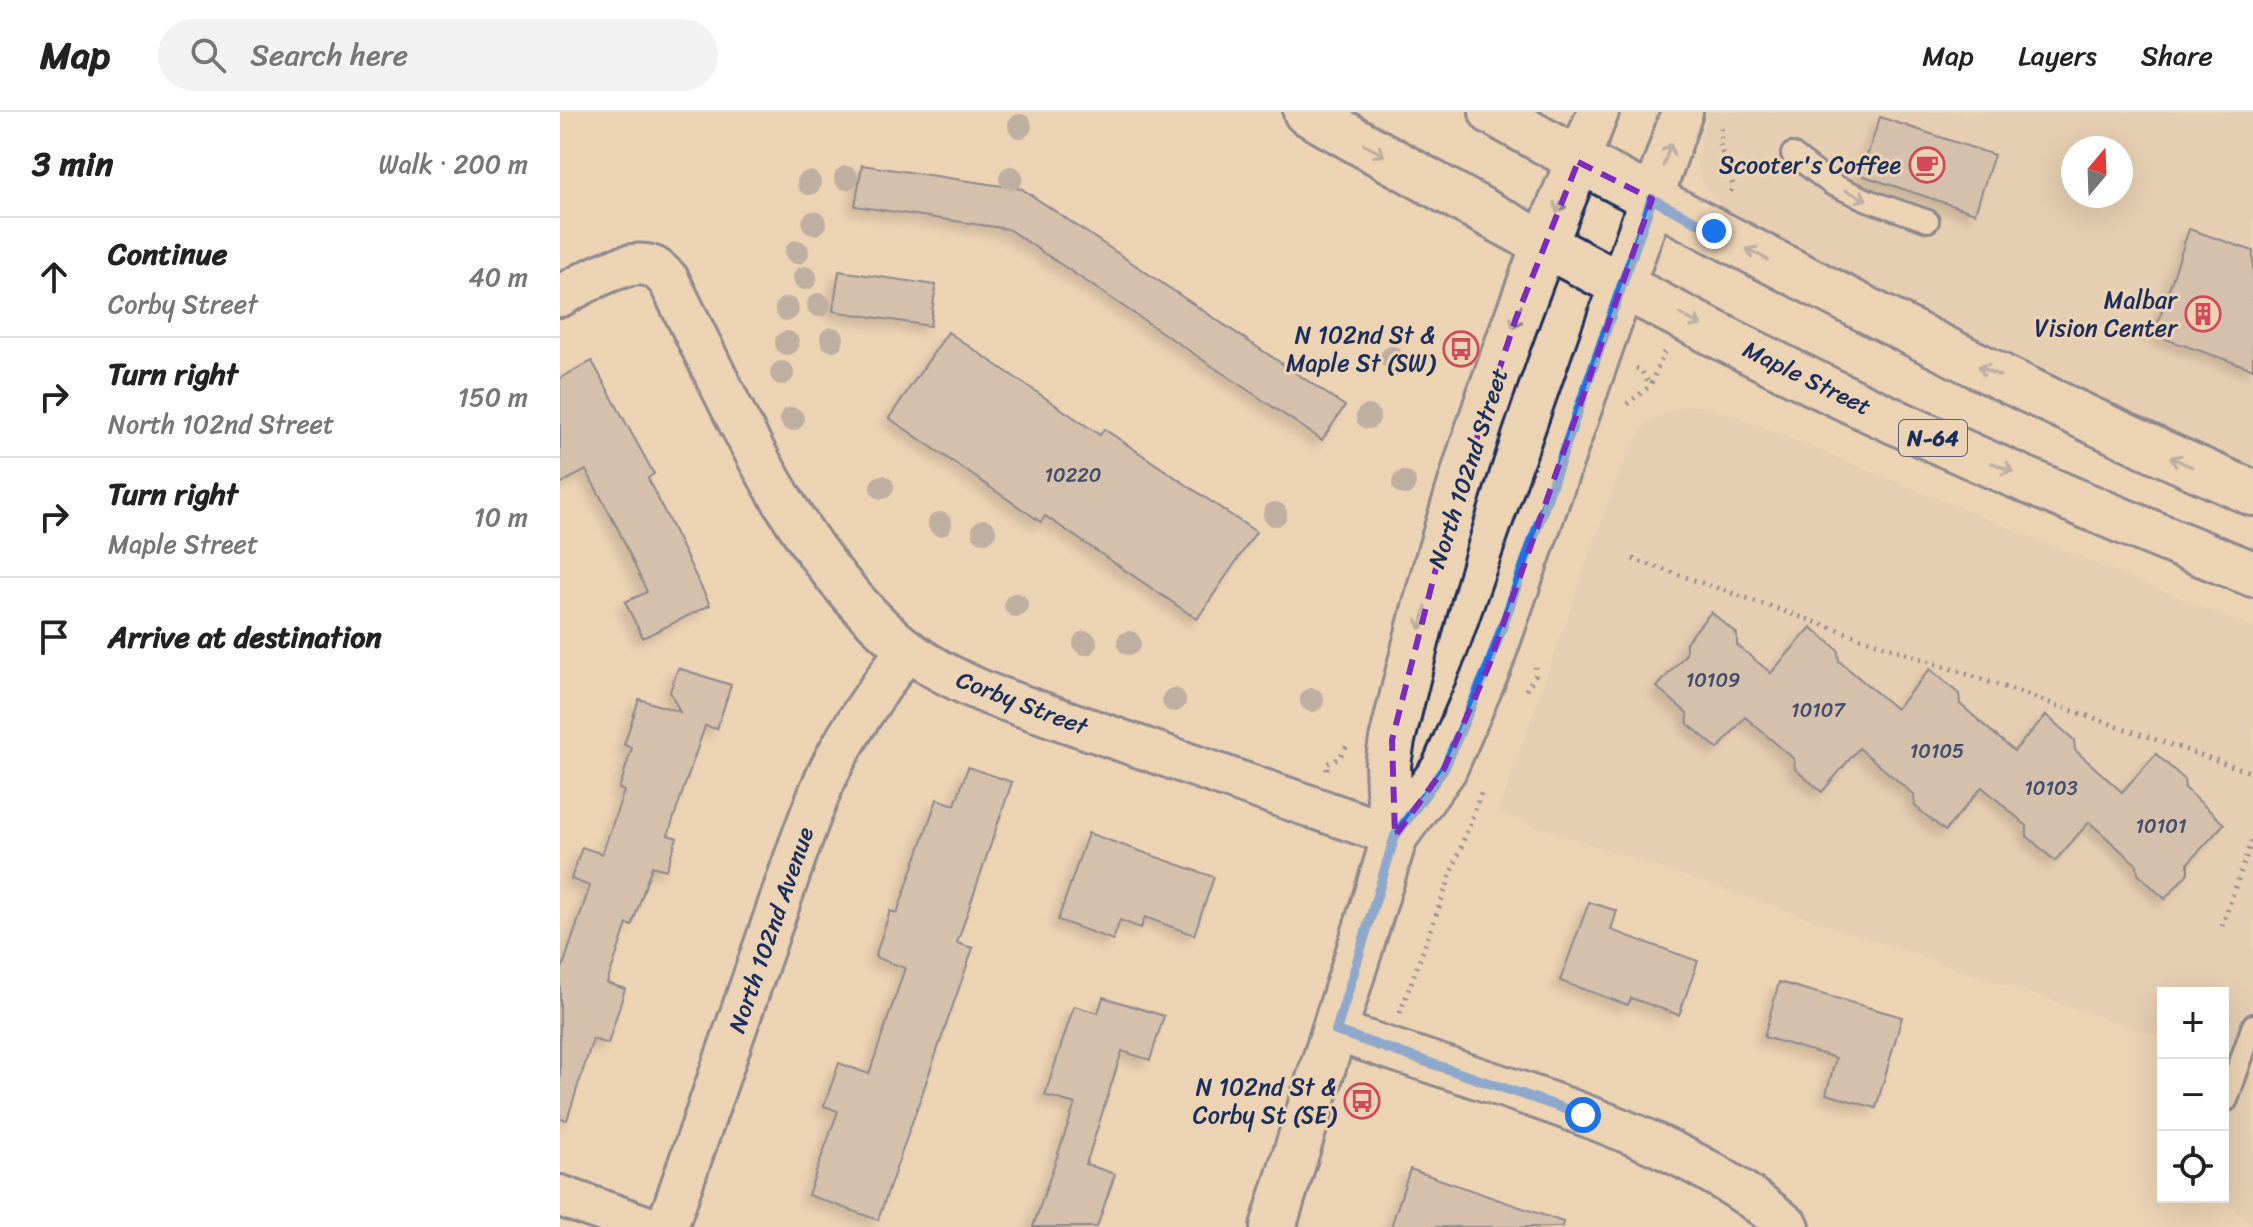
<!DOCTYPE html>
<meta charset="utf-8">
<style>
:root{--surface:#fff;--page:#f2f2f2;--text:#222;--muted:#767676;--line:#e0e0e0}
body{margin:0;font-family:Sriracha,sans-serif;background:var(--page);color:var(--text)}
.controls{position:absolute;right:24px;bottom:24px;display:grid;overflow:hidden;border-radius:0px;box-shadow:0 8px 32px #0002}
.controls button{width:72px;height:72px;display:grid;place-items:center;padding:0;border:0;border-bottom:2px solid var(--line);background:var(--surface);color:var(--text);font:40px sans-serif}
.compass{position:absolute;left:1501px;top:24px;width:72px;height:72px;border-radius:50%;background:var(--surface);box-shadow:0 8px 32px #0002;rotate:19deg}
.stop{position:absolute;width:24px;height:24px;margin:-18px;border:6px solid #1a73e8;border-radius:50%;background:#fff}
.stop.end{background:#1a73e8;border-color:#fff;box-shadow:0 2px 8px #0008}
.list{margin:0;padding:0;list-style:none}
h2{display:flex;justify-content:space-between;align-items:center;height:104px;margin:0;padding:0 32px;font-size:34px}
h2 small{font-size:26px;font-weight:400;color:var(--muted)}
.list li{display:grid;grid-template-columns:52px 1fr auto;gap:24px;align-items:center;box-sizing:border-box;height:120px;padding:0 32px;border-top:2px solid var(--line)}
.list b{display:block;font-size:30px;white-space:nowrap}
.list p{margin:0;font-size:26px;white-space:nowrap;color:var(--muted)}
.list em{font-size:26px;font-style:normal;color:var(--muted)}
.icon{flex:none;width:44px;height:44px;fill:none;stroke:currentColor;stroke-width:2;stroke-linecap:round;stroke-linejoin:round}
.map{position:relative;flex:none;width:1693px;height:1115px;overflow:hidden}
header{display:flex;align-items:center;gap:48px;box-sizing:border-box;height:112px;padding:0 40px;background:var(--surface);border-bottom:2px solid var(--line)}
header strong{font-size:38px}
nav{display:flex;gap:44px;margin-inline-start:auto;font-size:28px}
.search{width:560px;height:72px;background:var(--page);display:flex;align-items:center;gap:20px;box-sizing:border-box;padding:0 28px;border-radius:44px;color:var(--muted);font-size:30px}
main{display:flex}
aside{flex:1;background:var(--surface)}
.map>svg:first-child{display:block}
</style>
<header>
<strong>Map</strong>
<div class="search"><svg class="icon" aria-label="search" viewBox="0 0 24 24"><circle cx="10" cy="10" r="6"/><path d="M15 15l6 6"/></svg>Search here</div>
<nav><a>Map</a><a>Layers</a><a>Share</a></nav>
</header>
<main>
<aside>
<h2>3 min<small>Walk · 200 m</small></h2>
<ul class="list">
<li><svg class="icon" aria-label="ahead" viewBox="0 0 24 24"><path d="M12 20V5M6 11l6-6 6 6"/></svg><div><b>Continue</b><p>Corby Street</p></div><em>40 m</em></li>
<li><svg class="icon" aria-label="right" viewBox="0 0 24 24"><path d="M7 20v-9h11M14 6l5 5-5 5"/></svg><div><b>Turn right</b><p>North 102nd Street</p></div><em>150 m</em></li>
<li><svg class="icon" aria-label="right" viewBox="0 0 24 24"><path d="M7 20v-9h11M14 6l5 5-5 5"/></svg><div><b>Turn right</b><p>Maple Street</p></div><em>10 m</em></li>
<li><svg class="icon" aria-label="arrive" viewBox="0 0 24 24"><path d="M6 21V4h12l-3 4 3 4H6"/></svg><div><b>Arrive at destination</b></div></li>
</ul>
</aside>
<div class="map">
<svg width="1693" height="1115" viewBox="0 0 1693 1115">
<defs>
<filter id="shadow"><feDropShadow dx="-7" dy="7" stdDeviation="4" flood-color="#0004"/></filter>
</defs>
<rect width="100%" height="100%" fill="#ecd3b4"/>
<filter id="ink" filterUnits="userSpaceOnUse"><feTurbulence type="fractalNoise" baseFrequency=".0125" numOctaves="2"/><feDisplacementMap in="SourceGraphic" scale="16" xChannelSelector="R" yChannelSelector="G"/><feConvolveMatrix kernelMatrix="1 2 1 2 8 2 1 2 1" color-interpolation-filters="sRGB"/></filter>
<g filter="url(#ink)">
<path fill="#dcc7ae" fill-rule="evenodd" d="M1147 0H1693V353L1527 285 1219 136 1161 95 1143 72 1137 49ZM1513 36H1561V84H1513Z
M1126 294H1142L1163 299 1693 516V1115L1661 1085H1663V881H1603V926L938 701 1061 354 1079 322 1089 309 1105 300Z"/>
<path fill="#b8aa9f" stroke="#1b2f5e" stroke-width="2" filter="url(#shadow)" d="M1320 5 1434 43 1415 101 1301 63Z
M302 53 462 77 785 294 762 328 448 117 295 94Z
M1629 117 1693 139V257L1594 223Z
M279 159 376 173 370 214 273 199Z
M388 220 540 323 544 317 696 420 637 507 485 404 481 410 329 306Z
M32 249 94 362 88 366 150 493 83 526 65 490 87 480 59 419 26 358 0 372V266Z
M1151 500 1177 522V533L1211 561 1251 515 1278 538 1279 549 1336 597 1370 557 1399 582 1400 592 1454 639 1486 603 1514 628 1515 638 1562 680 1596 642 1624 667 1625 676 1664 712 1628 751V761L1605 787 1578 762 1577 753 1529 710 1495 749 1467 724V714L1422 675 1385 719 1355 694 1354 683 1299 636 1262 680 1235 657 1234 647 1185 605 1158 637 1128 612 1127 601 1097 575 1126 542V530Z
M118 556 171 573 157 617 145 614 108 723 117 726 106 758 92 754 72 814 67 812 47 871 65 877 48 932 33 927 7 1008 0 1007V863L30 774 11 767 22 735 42 742 64 679 59 677 72 636 64 633 79 587 120 600 110 580Z
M408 655 452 670 397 831 413 836 318 1108 248 1083 278 999 264 994 279 951 309 962 345 856 315 845 330 799 337 801 377 687 395 693Z
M528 721 654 765 634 823 585 805 581 816 560 808 553 828 498 808Z
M1029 790 1057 799 1051 818 1138 849 1119 903 1071 886 1068 893 1000 869Z
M1219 870 1342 905 1316 996 1266 982 1276 946 1204 925Z
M543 885 604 904 590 948 562 939 526 1052 555 1062 537 1115H473L515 992 485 983 514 894 538 901Z
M850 1057 1003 1110 1002 1115H831Z"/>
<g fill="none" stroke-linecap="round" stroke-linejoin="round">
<defs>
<path id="lane" d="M1232 42 1271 72 1310 89 1368 109
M1667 988 1693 913"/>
<path id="street" d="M1018 50 1038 0
M1092 87 1122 0
M0 184C23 172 67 144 93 155 98 157 103 163 108 167 171 291 229 435 335 528 363 552 397 569 431 583L835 724
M776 919C832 937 888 956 945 975 1044 1009 1148 1045 1229 1115
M0 1084 88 1115
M107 1115 238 737C249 708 259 678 273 651 294 611 321 574 347 537"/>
<path id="secondary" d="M835 724 829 678 828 652 832 628C848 563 863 498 882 434 920 303 966 175 1018 50
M713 1115 835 724 884 657 929 553 1092 87"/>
<path id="primary" d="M746 0C921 100 1100 197 1281 284 1416 349 1555 407 1693 462
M932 0C1012 46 1093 87 1173 129 1344 218 1516 305 1693 381"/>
</defs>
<use href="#lane" stroke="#1b2f5e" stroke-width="26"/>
<use href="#street" stroke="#1b2f5e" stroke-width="46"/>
<use href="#secondary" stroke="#1b2f5e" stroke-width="50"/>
<use href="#primary" stroke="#1b2f5e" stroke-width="50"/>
<path stroke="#1b2f5e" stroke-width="5" stroke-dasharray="2 6" stroke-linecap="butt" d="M1161 16 1160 34 1173 74 1169 83
M1076 256 1081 258 1090 274
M1067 292 1090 274 1104 240
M1073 447 1693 661
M966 578 975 563V555
M767 658 766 652 778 647 787 634
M1662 814 1693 724
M840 901 921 681"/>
<use href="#lane" stroke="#ecd3b4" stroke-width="20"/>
<use href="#street" stroke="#ecd3b4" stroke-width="40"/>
<use href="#secondary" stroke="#ecd3b4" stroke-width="44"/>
<use href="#primary" stroke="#ecd3b4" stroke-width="44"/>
</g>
<g fill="#88848b">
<circle cx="460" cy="14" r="12"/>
<circle cx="286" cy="66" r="12"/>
<circle cx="451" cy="66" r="12"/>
<circle cx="249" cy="71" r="12"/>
<circle cx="254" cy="111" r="12"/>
<circle cx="237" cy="140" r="12"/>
<circle cx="245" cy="166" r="12"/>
<circle cx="259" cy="193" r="12"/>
<circle cx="227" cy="197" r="12"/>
<circle cx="272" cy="227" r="12"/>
<circle cx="227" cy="231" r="12"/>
<circle cx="832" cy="246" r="12"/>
<circle cx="222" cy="261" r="12"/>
<circle cx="808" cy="305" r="12"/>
<circle cx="232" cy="307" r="12"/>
<circle cx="844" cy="371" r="12"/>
<circle cx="322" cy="375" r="12"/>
<circle cx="715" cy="402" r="12"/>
<circle cx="380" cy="412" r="12"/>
<circle cx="424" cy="419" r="12"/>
<circle cx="456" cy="493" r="12"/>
<circle cx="525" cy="531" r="12"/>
<circle cx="569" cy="531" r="12"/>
<circle cx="614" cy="588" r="12"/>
<circle cx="752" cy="588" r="12"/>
</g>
<defs><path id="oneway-shaft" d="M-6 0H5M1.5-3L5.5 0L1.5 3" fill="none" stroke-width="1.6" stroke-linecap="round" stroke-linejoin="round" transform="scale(2)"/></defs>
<g stroke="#848189">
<use href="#oneway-shaft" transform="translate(814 38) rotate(29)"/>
<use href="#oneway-shaft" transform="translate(1107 43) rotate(-71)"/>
<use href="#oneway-shaft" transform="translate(1296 83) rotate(24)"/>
<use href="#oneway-shaft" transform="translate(1001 90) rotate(112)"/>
<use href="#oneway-shaft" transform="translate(1197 142) rotate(-152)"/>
<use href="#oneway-shaft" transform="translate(957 205) rotate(110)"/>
<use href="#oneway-shaft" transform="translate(1131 208) rotate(28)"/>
<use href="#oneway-shaft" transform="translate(1429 259) rotate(-155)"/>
<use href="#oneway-shaft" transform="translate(1621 350) rotate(-156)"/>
<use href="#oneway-shaft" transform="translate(1442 355) rotate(23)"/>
<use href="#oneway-shaft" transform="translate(863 506) rotate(104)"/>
</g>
</g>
<g fill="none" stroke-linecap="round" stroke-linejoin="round" filter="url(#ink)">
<path stroke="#1a73e8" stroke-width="10" d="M1023 1003 776 919 835 724 884 657 929 553 1092 87 1154 119"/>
</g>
<path d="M0 0H1693V1115H0ZM1018 50 1092 87 929 553 884 657 835 724 832 628 882 433 956 206Z" fill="#ecd3b4" fill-opacity=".55" fill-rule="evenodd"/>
<path fill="none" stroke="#7b2cbf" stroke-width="6" stroke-dasharray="16 10" stroke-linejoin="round" d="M1018 50 1092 87 929 553 884 657 835 724 832 628 882 433 956 206Z"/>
<defs>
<symbol id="cafe-ring" viewBox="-11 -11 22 22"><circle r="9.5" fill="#ecd3b4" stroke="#d1495b" stroke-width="1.5"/><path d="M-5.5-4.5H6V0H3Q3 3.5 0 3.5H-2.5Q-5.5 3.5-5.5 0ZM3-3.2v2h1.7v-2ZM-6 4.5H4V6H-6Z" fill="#d1495b"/></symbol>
<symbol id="building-ring" viewBox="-11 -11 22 22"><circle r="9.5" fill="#ecd3b4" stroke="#d1495b" stroke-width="1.5"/><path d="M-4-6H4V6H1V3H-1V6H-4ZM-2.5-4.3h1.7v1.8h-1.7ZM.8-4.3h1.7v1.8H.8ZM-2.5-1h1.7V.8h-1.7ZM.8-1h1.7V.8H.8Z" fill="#d1495b"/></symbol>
<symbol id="bus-ring" viewBox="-11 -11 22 22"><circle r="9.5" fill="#ecd3b4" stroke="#d1495b" stroke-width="1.5"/><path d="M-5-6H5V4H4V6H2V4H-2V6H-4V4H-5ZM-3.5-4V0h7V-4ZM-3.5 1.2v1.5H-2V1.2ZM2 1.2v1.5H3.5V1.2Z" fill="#d1495b"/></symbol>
</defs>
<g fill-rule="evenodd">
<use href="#cafe-ring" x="1347" y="33" width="40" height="40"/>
<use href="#building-ring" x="1623" y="182" width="40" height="40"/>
<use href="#bus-ring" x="881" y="217" width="40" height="40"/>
<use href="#bus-ring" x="782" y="969" width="40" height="40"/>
</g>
<g text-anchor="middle" stroke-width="6" stroke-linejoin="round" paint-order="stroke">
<g font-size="20" fill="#424e6e">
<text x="513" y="370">10220</text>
<text x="1153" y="575">10109</text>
<text x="1258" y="605">10107</text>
<text x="1377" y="646">10105</text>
<text x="1491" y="683">10103</text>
<text x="1601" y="721">10101</text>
</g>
<rect fill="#ecd3b4" stroke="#5a6078" stroke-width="2" x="1339" y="308" width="68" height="36" rx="6"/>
<g font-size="22" font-weight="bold" fill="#1b2f5e">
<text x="1373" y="334">N-64</text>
</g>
<g font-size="24" fill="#1b2f5e" stroke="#ecd3b4" text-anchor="end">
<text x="1341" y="61">Scooter's Coffee</text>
<text x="1617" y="196">Malbar<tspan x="1617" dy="28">Vision Center</tspan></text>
<text x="875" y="231">N 102nd St &amp;<tspan x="875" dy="28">Maple St (SW)</tspan></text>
<text x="776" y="983">N 102nd St &amp;<tspan x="776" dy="28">Corby St (SE)</tspan></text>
</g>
<g font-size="24" fill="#1b2f5e" stroke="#ecd3b4">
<text transform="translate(1247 266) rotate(26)" y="8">Maple Street</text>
<text transform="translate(908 356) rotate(-72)" y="8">North 102nd Street</text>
<text transform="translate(462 591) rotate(21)" y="8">Corby Street</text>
<text transform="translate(211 818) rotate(-71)" y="8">North 102nd Avenue</text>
</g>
</g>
</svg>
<div class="controls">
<button>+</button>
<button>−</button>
<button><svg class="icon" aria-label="locate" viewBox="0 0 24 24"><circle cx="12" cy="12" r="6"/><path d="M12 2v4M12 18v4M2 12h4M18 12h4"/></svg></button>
</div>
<svg class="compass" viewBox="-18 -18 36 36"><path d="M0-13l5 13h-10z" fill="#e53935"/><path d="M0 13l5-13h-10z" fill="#767676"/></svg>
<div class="stop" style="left:1023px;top:1003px"></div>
<div class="stop end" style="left:1154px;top:119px"></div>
</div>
</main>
